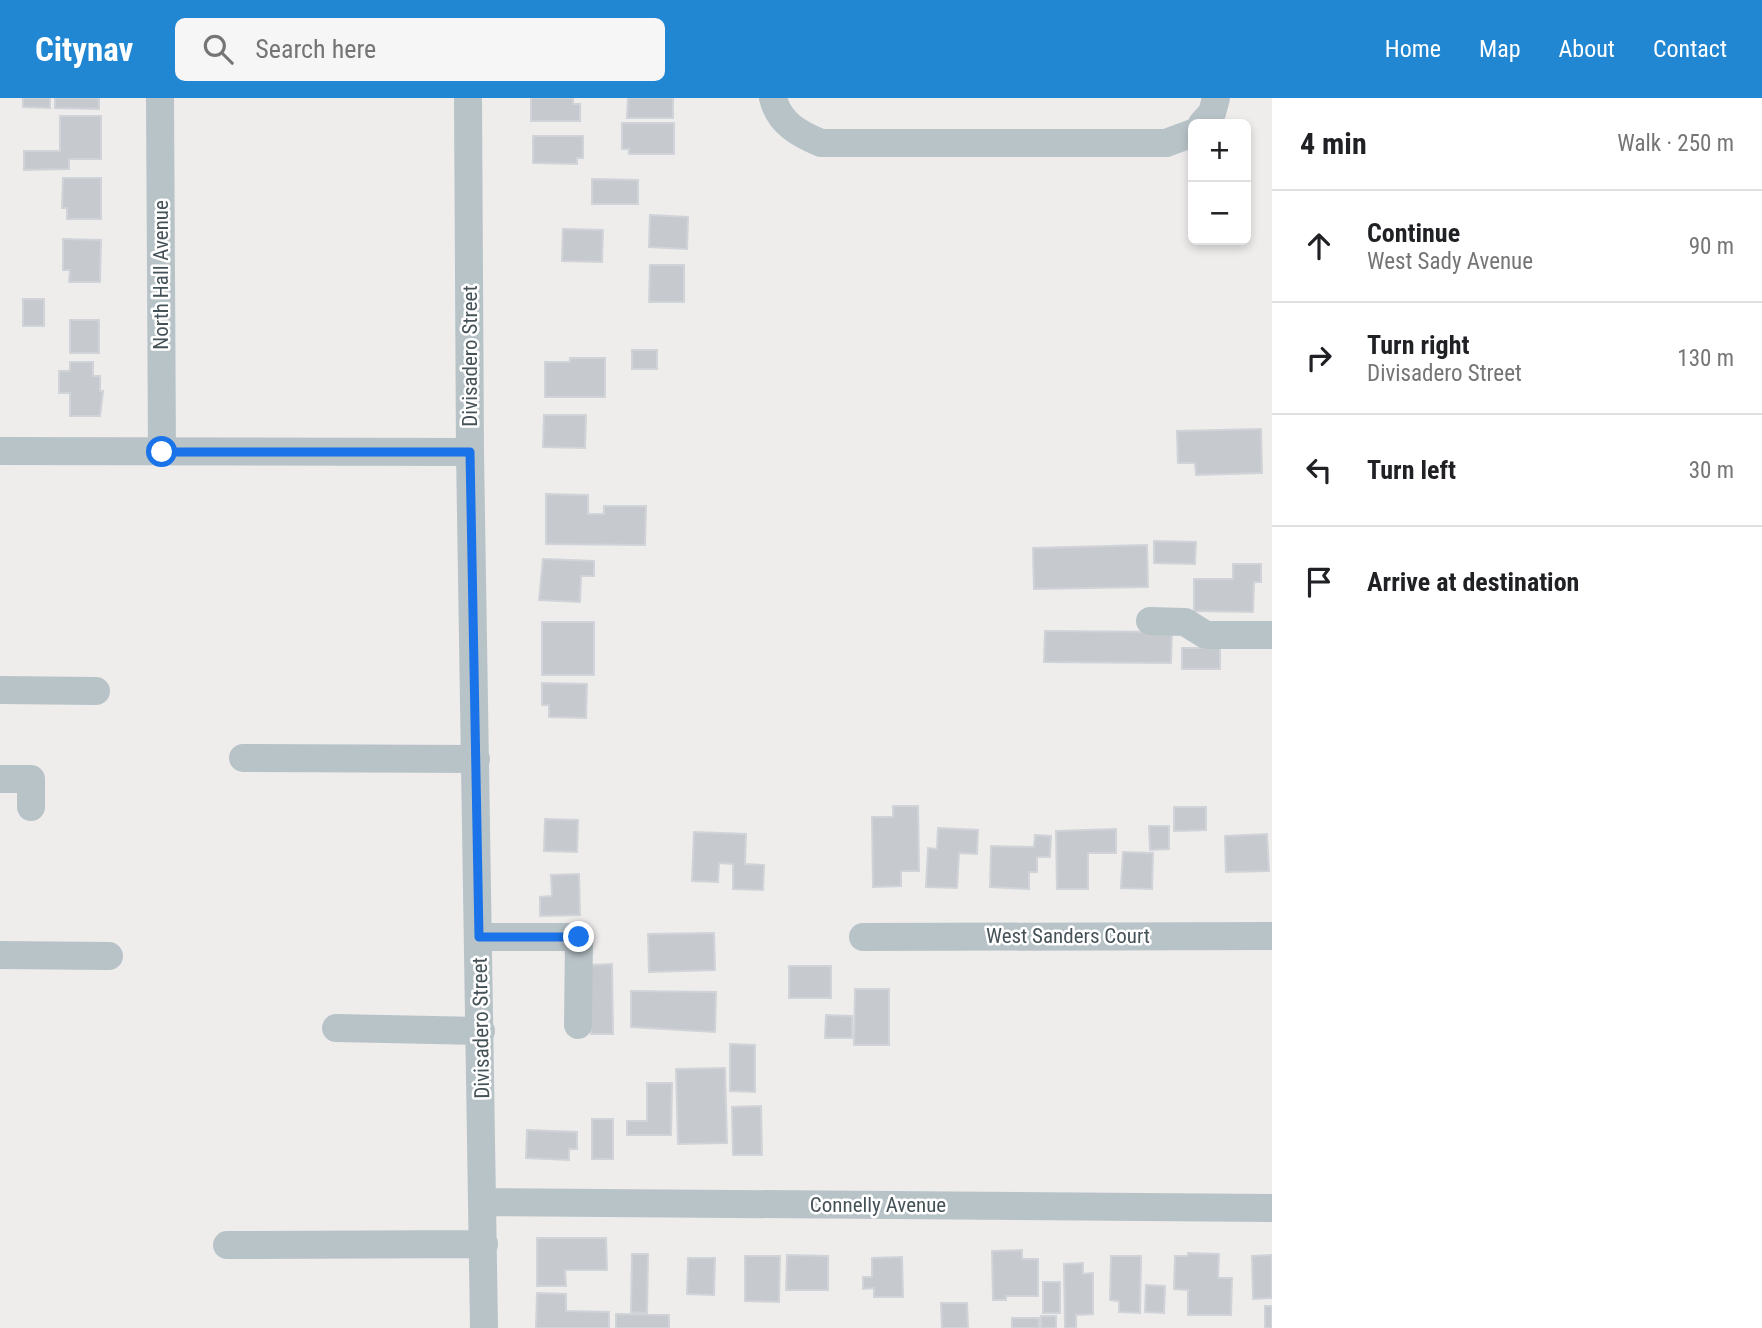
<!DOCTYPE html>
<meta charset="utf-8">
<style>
:root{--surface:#fff;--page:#f6f6f6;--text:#202124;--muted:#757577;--line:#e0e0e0;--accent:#2287d3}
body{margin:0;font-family:"Roboto Condensed",sans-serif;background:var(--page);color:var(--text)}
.controls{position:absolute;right:21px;top:21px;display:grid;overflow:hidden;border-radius:10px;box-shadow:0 4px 10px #0003}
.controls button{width:63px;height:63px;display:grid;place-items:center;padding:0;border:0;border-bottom:2px solid var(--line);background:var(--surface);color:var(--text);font:35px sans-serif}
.stop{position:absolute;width:21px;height:21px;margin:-16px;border:5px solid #1a73e8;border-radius:50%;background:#fff}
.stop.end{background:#1a73e8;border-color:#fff;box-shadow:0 2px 7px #0008}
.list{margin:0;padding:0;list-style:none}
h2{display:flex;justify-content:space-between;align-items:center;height:91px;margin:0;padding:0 28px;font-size:30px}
h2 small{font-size:23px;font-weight:400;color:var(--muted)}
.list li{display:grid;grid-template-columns:46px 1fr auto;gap:21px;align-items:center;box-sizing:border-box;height:112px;padding:0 28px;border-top:2px solid var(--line)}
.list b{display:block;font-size:26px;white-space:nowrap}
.list p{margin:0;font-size:23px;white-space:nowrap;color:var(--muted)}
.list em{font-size:23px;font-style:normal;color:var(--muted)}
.icon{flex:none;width:38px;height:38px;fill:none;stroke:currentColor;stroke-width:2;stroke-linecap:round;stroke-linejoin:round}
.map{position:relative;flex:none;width:1272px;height:1230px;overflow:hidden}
header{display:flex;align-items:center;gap:42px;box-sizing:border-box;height:98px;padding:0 35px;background:var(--accent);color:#fff}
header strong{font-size:33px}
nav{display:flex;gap:38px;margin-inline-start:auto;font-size:24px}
.search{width:490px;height:63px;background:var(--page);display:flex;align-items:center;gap:18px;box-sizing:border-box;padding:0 24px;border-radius:10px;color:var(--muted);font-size:26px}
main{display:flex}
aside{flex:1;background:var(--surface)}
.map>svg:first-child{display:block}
</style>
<header>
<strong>Citynav</strong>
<div class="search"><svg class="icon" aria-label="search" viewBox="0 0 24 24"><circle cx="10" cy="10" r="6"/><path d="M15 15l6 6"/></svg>Search here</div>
<nav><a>Home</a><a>Map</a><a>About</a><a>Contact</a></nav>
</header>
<main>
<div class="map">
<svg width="1272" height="1230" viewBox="0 0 1272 1230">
<rect width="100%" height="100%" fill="#efecec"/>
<path fill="#c6cacf" stroke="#d0d3d7" stroke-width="2" d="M23 0H50V10L23 9Z
M55 0H99V11L55 10Z
M531 0H573V6H580V23H531Z
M628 0H673V20H627Z
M60 18H101V61H69V71L24 72V53H60Z
M622 25H674V56H629V51H622Z
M533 38H583V60H577V66L533 65Z
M63 80H101V121H67V110H62Z
M592 81 638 82V106H592Z
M650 117 688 119 687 151 649 149Z
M563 131 603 132 602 164 562 163Z
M63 141 101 142 100 184H69L70 172H63Z
M650 167H684V204H649Z
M23 201H44V228H23Z
M70 222H99V255H70Z
M632 252H657V271H632Z
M570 260H605V299H545V264H570Z
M70 264H93V278H100V293H103L100 318H70V295H59V273H70Z
M544 317H586L585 350 543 349Z
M1261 331 1262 375 1196 377 1195 365H1178L1177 333Z
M546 396 588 397V416H604V408H646L645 447 546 446Z
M1154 443 1196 444 1195 466 1154 465Z
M1147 447 1148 489 1034 491 1033 450Z
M543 461 594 463V478H581L580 504 539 502Z
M1233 466H1261V484H1254L1253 514 1194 513V481H1233Z
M542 524H594V577H542Z
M1045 533 1172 534 1171 565 1044 564Z
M1182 550H1220V571H1182Z
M542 585 587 586 586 620 549 619V607H542Z
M893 708H918L919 773H901V788L873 789 872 719H893Z
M1174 709H1206V732L1174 733Z
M545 721 578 722 577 754 544 753Z
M1149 728H1169V751L1150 752Z
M938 730 978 732 977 756 959 755 957 790 926 789 928 750 937 751Z
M1116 731V755H1088V791H1057L1056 733Z
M694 734 746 736 745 766 764 767 763 792 733 791V766L719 765 718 784 692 783Z
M1267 736 1269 773 1226 774 1225 738Z
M1035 737 1051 738 1050 759H1037V774H1029V791L990 789 991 748 1034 749Z
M1123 754 1153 755 1152 791 1121 790Z
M579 776 580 817 540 818V799L552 798 551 777Z
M714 835 715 872 649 874 648 836Z
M612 866 613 936H591L589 867Z
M789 868H831V900H789Z
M855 891H889V947H854Z
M631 893 716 894 715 934 631 929Z
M826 917 852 918V940H825Z
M730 946 755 947V994L730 993Z
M725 970 727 1045 678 1046 676 971Z
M647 985H672L671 1037H627V1023H647Z
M761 1008 762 1057H733L732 1009Z
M592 1021H613V1061H592Z
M527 1032 577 1034V1051H569V1062L526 1060Z
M537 1140H606L607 1172H565L566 1188H537Z
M1022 1152V1161H1038V1198H1006V1202H993L992 1153Z
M1188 1155 1219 1156 1218 1180H1232L1231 1217H1188V1192L1174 1191 1175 1158H1188Z
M632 1156H648L647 1215 631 1214Z
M787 1157 828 1158V1192H786Z
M1272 1157V1200L1253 1201 1252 1158Z
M745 1158H780L779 1204 745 1203Z
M1111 1158H1141L1140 1215 1119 1214V1203L1110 1202Z
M902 1159 903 1199H874V1190L863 1191V1179H872V1160Z
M688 1160H715L714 1197 687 1196Z
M1083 1165V1176L1093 1175V1216L1076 1217V1230H1065L1064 1166Z
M1043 1184H1060V1215H1043Z
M1146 1187 1165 1188 1164 1215 1145 1214Z
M537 1195 566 1196V1213L609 1214V1230H536Z
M941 1205H967L968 1230H942Z
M1265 1208H1272V1230H1265Z
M616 1216 669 1217V1230H616Z
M1041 1218H1056V1230H1041Z
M1012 1220H1039V1230H1012Z"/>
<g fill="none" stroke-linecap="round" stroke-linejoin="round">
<path stroke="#b8c3c8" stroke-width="28" d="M160 0 162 354
M468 0 470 354 484 1230
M773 0C779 25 799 36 821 45H1166L1193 35
M1202 26 1212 15 1216 0
M0 353 470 354
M1150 523 1185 524 1206 537H1272
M0 592 96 593
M243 660 476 661
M0 681H31V709
M479 839H579L578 927
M863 839 1272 838
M0 857 109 858
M336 930 481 933
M484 1104 1272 1110
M227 1147 484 1146"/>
</g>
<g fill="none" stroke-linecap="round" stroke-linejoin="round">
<path stroke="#1a73e8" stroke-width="9" d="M162 354H470L479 839H579"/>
</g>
<g text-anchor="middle" stroke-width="5" stroke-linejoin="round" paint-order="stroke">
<g font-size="21" fill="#455258" stroke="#fff">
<text transform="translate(161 177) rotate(-90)" y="7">North Hall Avenue</text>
<text transform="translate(470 258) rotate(-90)" y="7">Divisadero Street</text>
<text x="1068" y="845">West Sanders Court</text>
<text transform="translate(481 930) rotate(-91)" y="7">Divisadero Street</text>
<text x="878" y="1114">Connelly Avenue</text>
</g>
</g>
</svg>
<div class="controls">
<button>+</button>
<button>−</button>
</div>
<div class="stop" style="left:162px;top:354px"></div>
<div class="stop end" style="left:579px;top:839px"></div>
</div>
<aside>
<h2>4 min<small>Walk · 250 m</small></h2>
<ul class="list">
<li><svg class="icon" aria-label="ahead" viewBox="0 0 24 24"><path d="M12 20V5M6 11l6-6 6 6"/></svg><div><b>Continue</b><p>West Sady Avenue</p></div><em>90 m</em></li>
<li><svg class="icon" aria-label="right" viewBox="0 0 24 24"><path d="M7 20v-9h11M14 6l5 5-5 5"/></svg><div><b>Turn right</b><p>Divisadero Street</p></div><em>130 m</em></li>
<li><svg class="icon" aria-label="left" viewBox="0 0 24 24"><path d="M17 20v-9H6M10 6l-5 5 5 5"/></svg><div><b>Turn left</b></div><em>30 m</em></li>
<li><svg class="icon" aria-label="arrive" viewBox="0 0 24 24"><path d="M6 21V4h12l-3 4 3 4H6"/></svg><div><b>Arrive at destination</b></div></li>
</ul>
</aside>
</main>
